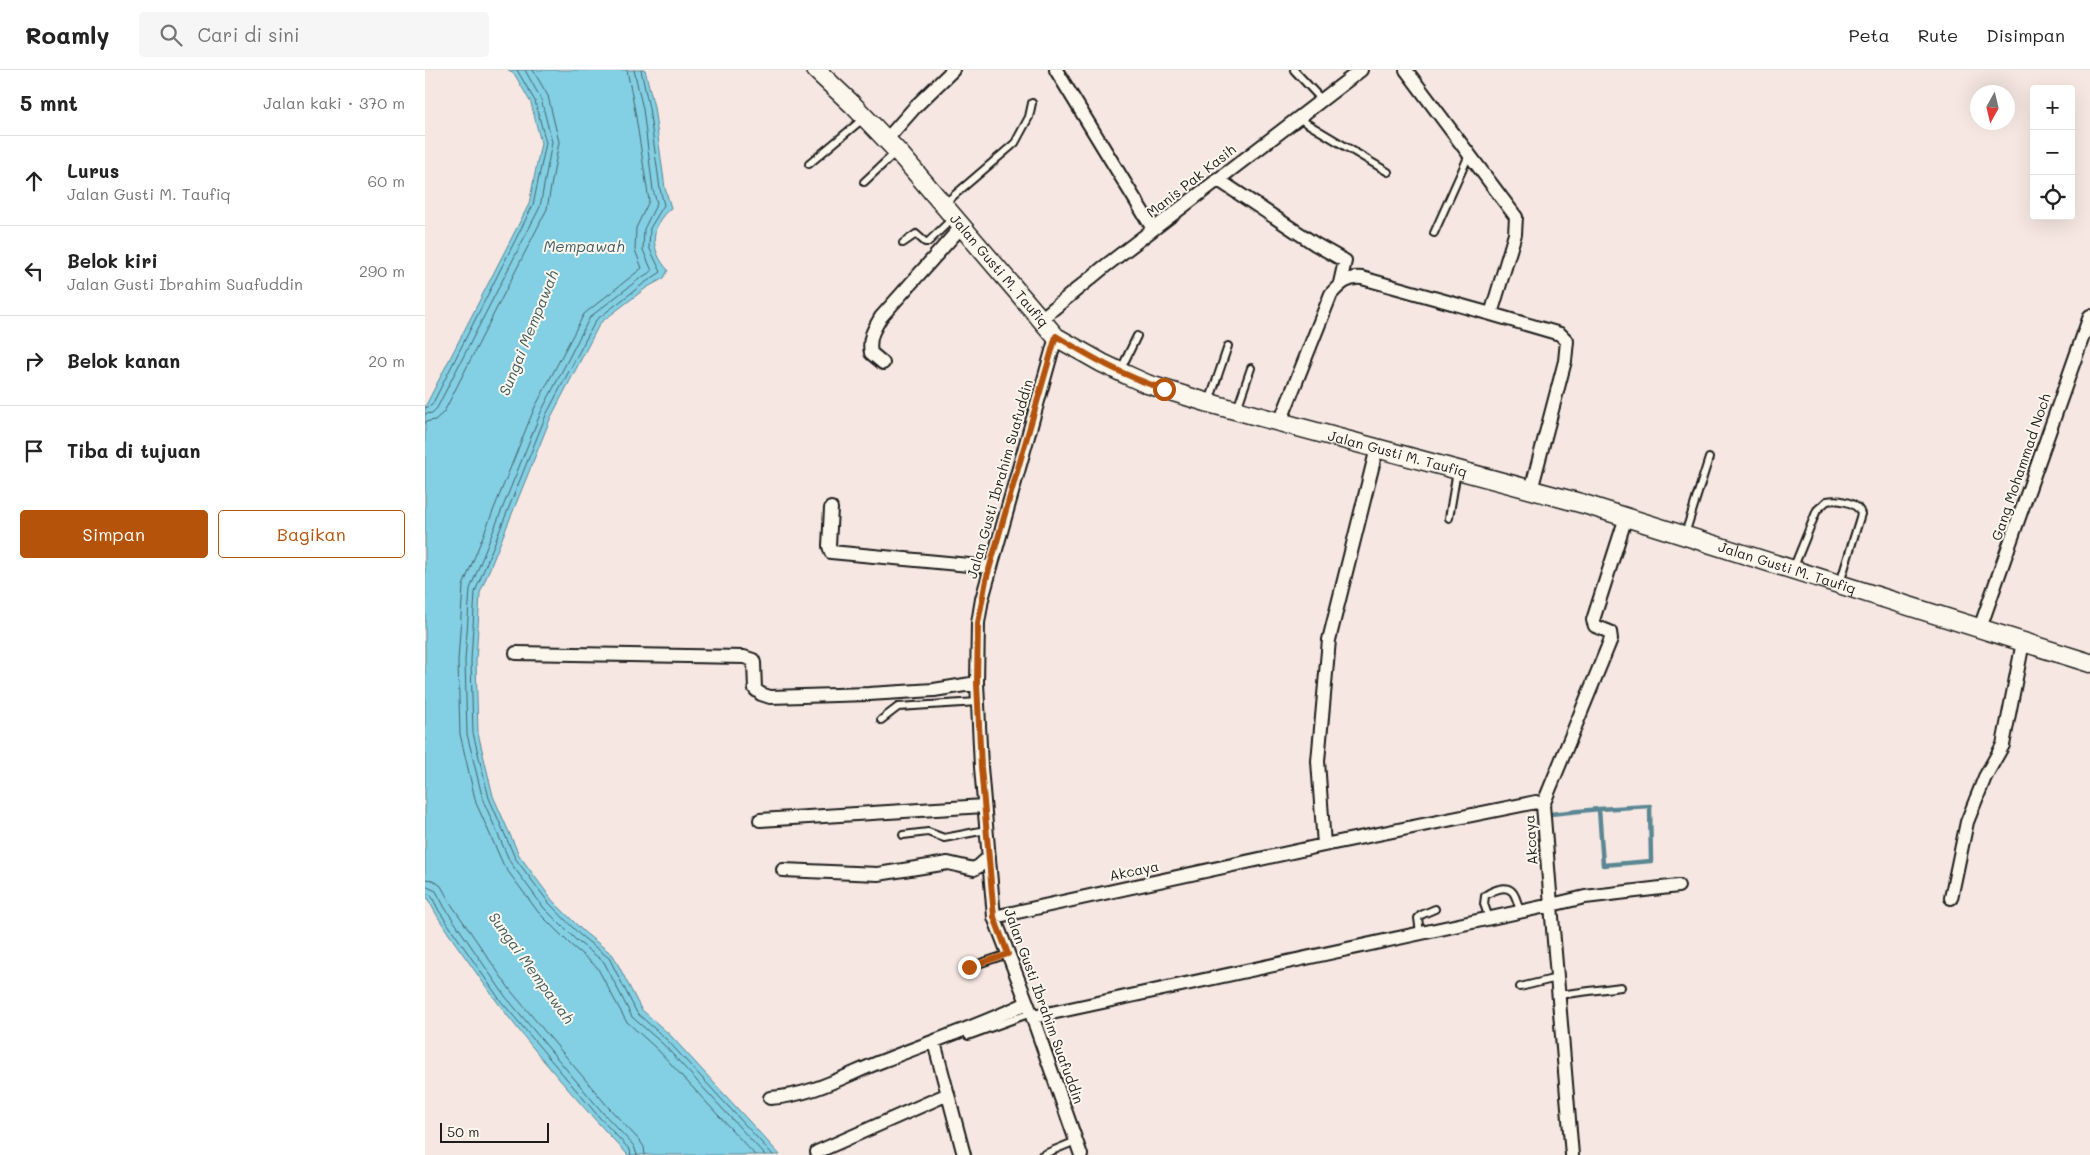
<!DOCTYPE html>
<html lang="id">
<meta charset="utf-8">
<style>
:root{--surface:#fff;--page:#f6f6f6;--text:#222;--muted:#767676;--line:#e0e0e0;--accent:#b45309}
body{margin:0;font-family:Mali,sans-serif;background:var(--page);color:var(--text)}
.controls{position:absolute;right:15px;top:15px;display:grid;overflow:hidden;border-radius:5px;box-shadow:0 5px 20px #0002}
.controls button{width:45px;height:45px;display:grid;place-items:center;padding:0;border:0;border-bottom:1px solid var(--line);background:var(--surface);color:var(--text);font:25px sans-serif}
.compass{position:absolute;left:1545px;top:15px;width:45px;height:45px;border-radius:50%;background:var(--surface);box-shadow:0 5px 20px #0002;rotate:188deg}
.scale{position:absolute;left:15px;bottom:12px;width:109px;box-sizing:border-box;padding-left:5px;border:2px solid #1c1c1c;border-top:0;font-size:14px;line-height:18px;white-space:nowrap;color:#1c1c1c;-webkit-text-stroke:4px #fbf7ec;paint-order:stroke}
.stop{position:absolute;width:15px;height:15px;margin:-11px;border:4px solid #b45309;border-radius:50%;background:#fff}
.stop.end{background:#b45309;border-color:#fff;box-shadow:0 1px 5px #0008}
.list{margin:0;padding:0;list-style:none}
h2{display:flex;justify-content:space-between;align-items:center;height:65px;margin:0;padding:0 20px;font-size:21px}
h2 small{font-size:16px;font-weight:400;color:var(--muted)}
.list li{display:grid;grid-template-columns:32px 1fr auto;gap:15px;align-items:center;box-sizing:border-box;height:90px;padding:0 20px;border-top:1px solid var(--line)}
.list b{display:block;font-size:19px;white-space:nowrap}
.list p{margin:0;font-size:16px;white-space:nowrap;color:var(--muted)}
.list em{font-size:16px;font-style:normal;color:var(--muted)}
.actions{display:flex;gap:10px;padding:15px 20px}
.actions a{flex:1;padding:11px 0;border:1px solid var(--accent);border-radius:5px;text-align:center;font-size:18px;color:var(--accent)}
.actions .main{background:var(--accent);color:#fff}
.icon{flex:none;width:28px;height:28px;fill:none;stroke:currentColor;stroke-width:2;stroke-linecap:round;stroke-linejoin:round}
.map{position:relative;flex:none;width:1665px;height:1085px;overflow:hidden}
header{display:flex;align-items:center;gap:30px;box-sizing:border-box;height:70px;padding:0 25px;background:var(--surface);border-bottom:1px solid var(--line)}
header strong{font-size:24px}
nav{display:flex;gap:28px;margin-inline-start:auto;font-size:18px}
.search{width:350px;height:45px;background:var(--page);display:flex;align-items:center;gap:12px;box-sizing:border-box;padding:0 18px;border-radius:5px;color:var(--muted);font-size:19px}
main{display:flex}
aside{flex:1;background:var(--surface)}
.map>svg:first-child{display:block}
</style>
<header>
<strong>Roamly</strong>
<div class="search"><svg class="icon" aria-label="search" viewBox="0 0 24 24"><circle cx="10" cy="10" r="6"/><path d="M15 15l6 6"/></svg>Cari di sini</div>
<nav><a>Peta</a><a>Rute</a><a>Disimpan</a></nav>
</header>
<main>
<aside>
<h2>5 mnt<small>Jalan kaki · 370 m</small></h2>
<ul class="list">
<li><svg class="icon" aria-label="ahead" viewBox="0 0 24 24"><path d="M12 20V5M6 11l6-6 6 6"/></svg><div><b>Lurus</b><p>Jalan Gusti M. Taufiq</p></div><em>60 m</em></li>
<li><svg class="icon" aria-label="left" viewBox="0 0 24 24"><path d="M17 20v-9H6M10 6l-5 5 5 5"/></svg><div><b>Belok kiri</b><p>Jalan Gusti Ibrahim Suafuddin</p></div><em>290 m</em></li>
<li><svg class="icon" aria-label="right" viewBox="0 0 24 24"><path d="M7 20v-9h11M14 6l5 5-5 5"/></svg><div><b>Belok kanan</b></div><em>20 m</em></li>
<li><svg class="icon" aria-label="arrive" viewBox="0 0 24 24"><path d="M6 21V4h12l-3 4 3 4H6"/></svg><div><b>Tiba di tujuan</b></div></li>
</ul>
<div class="actions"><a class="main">Simpan</a><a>Bagikan</a></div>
</aside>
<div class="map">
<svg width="1665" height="1085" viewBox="0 0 1665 1085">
<rect width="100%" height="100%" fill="#f6e7e2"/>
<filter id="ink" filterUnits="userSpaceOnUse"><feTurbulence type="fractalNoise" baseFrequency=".02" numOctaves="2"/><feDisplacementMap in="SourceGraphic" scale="10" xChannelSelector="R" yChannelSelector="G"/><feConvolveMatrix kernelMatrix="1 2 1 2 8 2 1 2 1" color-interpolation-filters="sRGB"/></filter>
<g filter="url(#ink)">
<path fill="#83cfe3" stroke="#5a8793" d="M83 0H220L229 37 240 118 246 138C224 155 225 181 243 200L239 208 221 218 175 253 126 347 55 523 51 591 53 663 68 726 94 785 127 830 159 862 188 885 216 939 246 966 355 1085H203C145 1024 90 960 43 891 27 869 12 848 0 823V337L104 134 116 73 106 33 90 5Z"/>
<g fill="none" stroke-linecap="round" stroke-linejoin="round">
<path stroke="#45646c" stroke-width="1" d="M202 0 210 41 224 131 211 158 210 180 217 198 159 244 109 339 38 516 33 591 35 664 51 733 79 796 114 843 146 875 172 897 201 951 233 980 330 1085
M209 0 218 39 228 120 232 133 219 159 218 180 227 201 214 209 165 247 116 342 45 519 40 591 42 664 58 730 85 792 119 838 151 870 179 892 207 947 238 974 340 1085
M216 0 224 38 235 119 239 135 225 158 224 177 236 202 218 214 171 250 121 345 50 522 46 591 48 663 64 728 90 788 124 833 155 865 184 888 212 943 242 970 348 1085
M0 338 7 335 108 135 121 73 110 31 92 0
M0 344 7 343 12 338 115 137 127 72 116 29 100 0
M0 352 10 350 19 342 122 139 134 72 123 26 108 0
M0 809 8 810 16 816 26 834 86 921 184 1038 215 1071 219 1077 220 1085
M0 816 11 821 20 838 80 926 178 1043 209 1076 212 1085
M0 823 6 825 14 841 75 930 174 1047 205 1080 206 1085"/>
<path stroke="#5a8793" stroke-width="4.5" d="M1125 744 1174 739 1178 795 1226 791 1225 736 1174 739"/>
<defs>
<path id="lane" d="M869 0 897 30
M873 48 963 102
M384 94 439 48
M439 112 471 82
M519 134 590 73 604 47 607 33
M1009 163 1044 85
M478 173 491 164 500 172H503L528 148
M695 301 712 266
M784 332 803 276
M812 339 826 298
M1024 448 1032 401
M1260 464 1284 388
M1368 499 1392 440 1402 431C1413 429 1433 432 1436 444L1415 513
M456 650 473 637 553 632
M478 765 503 762 519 768 561 760
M1064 848 1059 834 1060 826C1064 822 1068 821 1074 819 1090 815 1091 829 1095 841
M995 863 993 848 996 845 1010 839
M544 897 583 884
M1095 917 1132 908
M1133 925 1196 917
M543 966 606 943
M617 1085 651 1071"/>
<path id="street" d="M631 0 728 159
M981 0 1091 147 1090 164 1066 244 1135 264 1142 271 1140 291 1106 420
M461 70 491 36 528 0
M792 109 890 174 920 191 915 213
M616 249 679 197 936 0
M631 267 557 529 553 553 552 613 556 697 569 847 606 943 656 1085
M458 293 446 283C443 268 449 259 456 247L537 156
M855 352 906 224C915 214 923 206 937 208L1066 244
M406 438 404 476 406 482 565 497
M1555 558 1665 246
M91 583 319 587 328 590 329 593 330 619 336 624 345 627 444 624 509 620 552 613
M335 750 559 736
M899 775 893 691 904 570 952 378
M358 800 453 804 523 793 549 799 554 796 564 787
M1526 828 1542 752 1560 707 1578 675 1598 572
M569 847 899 775 1111 732 1118 735
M608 947 1126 835 1118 735 1186 569 1185 562 1170 556 1168 550 1201 447
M509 972 539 1085
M345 1028C390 1025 420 1005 460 990 508 971 556 955 602 933
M392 1082 523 1024
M1147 1085 1126 835 1160 827 1253 816"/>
<g id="secondary">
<path id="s1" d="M391 0 428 35 475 84 631 267 677 293 702 305 722 314 784 333 1159 434 1665 593"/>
</g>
</defs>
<use href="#lane" stroke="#1c1c1c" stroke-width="10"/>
<use href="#street" stroke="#1c1c1c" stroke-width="16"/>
<use href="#secondary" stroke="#1c1c1c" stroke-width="21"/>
<use href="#lane" stroke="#fbf7ec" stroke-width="6"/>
<use href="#street" stroke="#fbf7ec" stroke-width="12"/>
<use href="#secondary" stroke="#fbf7ec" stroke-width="18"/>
</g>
</g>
<g fill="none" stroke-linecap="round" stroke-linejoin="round" filter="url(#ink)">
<path stroke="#b45309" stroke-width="6" d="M544 897 583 884 569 847 556 697 552 613 553 553 561 510 631 266C666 287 700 307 739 319"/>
</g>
<g text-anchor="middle" stroke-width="4" stroke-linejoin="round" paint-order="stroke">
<g font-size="14" fill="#1c1c1c" stroke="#fbf7ec">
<text transform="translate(766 111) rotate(-38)" y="5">Manis Pak Kasih</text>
<text dy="5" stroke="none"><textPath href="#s1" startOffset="272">Jalan Gusti M. Taufiq</textPath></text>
<text dy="5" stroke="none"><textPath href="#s1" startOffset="722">Jalan Gusti M. Taufiq</textPath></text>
<text transform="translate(1596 397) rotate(-71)" y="5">Gang Mohammad Noch</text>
<text transform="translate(575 409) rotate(-74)" y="5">Jalan Gusti Ibrahim Suafuddin</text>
<text dy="5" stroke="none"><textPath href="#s1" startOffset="1128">Jalan Gusti M. Taufiq</textPath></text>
<text transform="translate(1106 770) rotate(-94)" y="5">Akcaya</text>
<text transform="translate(709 801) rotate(-12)" y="5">Akcaya</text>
<text transform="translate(619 936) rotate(70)" y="5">Jalan Gusti Ibrahim Suafuddin</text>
</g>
<g font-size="15" font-style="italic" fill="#405b62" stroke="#fbf7ec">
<text x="159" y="182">Mempawah</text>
<text transform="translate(104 263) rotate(-68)" y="5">Sungai Mempawah</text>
<text transform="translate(106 898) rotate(54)" y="5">Sungai Mempawah</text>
</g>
</g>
</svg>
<div class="controls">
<button>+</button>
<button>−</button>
<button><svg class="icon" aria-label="locate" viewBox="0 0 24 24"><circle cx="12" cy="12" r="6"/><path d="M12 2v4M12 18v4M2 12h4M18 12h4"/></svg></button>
</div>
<svg class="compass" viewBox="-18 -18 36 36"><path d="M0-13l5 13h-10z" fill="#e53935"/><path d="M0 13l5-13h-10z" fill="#767676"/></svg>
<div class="scale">50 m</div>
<div class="stop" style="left:739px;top:319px"></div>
<div class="stop end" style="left:544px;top:897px"></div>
</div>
</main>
